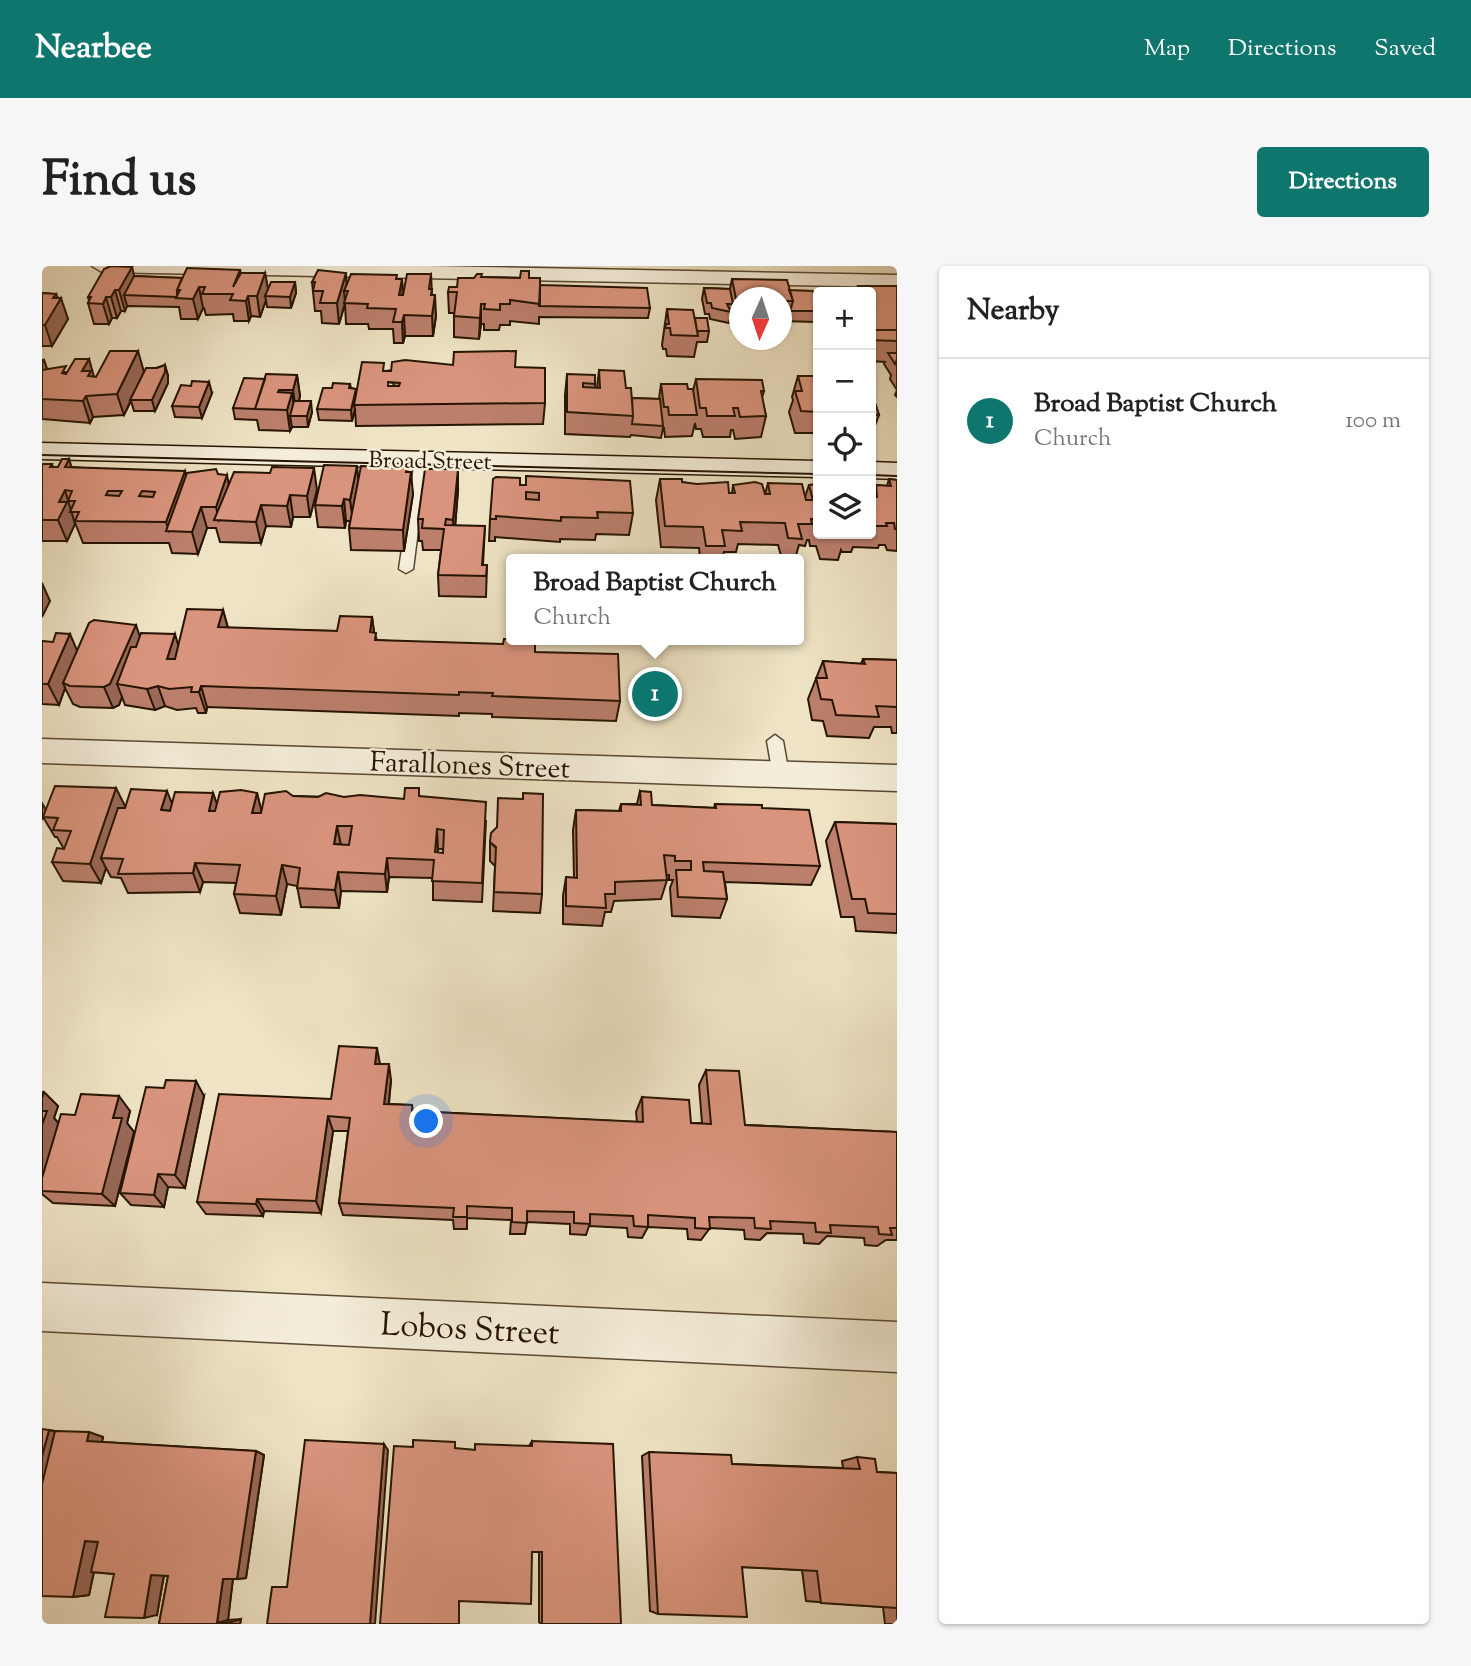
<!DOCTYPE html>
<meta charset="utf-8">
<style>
:root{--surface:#fff;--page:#f6f6f6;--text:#222;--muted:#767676;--line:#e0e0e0;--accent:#0f766e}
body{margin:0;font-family:"Sorts Mill Goudy",serif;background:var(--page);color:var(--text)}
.controls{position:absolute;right:21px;top:21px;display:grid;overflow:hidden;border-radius:7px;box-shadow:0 2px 5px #0004}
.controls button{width:63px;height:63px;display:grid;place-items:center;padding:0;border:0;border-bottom:2px solid var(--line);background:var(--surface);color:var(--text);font:35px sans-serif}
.compass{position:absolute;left:687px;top:21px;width:63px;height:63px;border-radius:50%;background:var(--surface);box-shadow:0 2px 5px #0004;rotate:183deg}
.you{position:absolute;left:385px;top:856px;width:24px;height:24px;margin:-18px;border:5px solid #fff;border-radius:50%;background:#1a73e8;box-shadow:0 0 0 10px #1a73e833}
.badge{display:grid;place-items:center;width:46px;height:46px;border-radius:50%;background:var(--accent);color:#fff;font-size:23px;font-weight:700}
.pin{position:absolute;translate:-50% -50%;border:4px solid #fff;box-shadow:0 2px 7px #0006}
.popup{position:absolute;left:464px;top:288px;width:298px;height:91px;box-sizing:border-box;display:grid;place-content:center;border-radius:7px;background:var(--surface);filter:drop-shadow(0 2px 5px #0005);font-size:23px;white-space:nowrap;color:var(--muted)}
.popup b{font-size:26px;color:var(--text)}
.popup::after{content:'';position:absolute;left:50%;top:100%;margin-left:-14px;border:14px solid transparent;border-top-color:var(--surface)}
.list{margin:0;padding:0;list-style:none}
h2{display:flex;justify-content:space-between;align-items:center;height:91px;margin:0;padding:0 28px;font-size:30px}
h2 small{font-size:23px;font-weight:400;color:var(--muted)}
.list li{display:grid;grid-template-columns:46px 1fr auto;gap:21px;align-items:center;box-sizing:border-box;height:126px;padding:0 28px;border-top:2px solid var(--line)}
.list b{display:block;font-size:26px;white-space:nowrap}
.list p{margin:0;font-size:23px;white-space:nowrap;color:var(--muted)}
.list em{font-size:23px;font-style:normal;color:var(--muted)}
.icon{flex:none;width:38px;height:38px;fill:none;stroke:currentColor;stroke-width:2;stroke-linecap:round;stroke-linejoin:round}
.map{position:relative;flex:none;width:855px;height:1358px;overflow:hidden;border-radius:7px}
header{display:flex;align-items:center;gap:42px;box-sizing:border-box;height:98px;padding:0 35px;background:var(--accent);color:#fff}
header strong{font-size:33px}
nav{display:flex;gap:38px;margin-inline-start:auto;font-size:24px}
.intro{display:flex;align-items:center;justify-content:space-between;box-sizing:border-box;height:168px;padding:0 42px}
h1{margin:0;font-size:49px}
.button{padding:18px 32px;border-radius:7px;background:var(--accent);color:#fff;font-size:24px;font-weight:700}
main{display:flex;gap:42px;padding:0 42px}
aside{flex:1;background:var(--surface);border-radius:7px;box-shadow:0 2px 5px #0004}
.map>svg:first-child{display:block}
</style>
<header>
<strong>Nearbee</strong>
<nav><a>Map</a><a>Directions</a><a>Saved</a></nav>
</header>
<div class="intro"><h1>Find us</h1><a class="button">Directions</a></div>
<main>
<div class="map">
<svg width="855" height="1358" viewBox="0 0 855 1358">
<rect width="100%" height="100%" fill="#eee3c4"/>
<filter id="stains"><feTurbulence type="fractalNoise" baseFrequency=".00286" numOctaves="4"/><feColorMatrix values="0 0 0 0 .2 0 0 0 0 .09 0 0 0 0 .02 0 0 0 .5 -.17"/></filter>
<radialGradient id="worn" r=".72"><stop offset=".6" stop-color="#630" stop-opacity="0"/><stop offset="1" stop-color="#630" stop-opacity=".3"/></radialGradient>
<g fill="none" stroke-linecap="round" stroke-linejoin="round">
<defs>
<path id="lane" d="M379 190 385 194 371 303 364 307 357 303 373 194Z
M733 469 741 475 747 509 739 515 731 509 725 475Z"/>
<path id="street" d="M50 0H388L855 9V21L60 6Z
M0 473 855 499V525L0 497Z
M0 1017 855 1056V1106L0 1065Z"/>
<path id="secondary" d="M0 177 776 195V211L0 193Z
M829 196 855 197V213L829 212Z"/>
</defs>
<use href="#lane" stroke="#584831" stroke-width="3"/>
<use href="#street" stroke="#584831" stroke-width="3"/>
<use href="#secondary" stroke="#261400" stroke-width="3"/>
<use href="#lane" fill="#f4edd9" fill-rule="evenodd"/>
<use href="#street" fill="#f4edd9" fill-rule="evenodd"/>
<use href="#secondary" fill="#f4edd9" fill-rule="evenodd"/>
<path stroke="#261400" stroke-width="2" d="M0 189 776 208
M829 209 855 210"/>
</g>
<path fill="#bb7f6c" stroke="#261400" stroke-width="2" fill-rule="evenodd" d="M198 4 199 7H223L226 24 253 16 254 27 249 42 225 41 224 34 218 51 209 50 207 55H192L191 48 164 49 162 42H161L156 53H139L137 41 85 40 83 45H79L75 52H70L67 58H52L46 37 47 35 46 31 92 10 140 12Z
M389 8 390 29 394 50 391 70H363L361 77H352L351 63H327L326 58H304L303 38 297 58 280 57 279 45H273L270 16 305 18 360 13 361 29Z
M440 11 487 12 498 19 608 42 606 52 497 51V58L468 55V59H458L457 64H442V58H439L437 73 412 71V47H407L406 26 432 12Z
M690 13 747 24 776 42V50L774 56 739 55V32H697V69H693L689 49 687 57 668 53 667 48H663L660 33 662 22 688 23Z
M816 20H855V131L853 129 855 124 848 113 849 109 842 98 843 96 829 95V26H814Z
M0 27 14 28 26 53 10 80H0Z
M625 43 653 52 667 65 665 76H655L652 91 625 90 624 83H621L620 79Z
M0 94H2L5 103 52 111 102 106 123 99 126 110V117L113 145H92L89 135 82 149 51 151 48 157 0 153Z
M411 99 473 101 503 137 501 158 314 160 313 143 310 155 277 154 275 143 290 122 308 118 309 122 314 123V127L343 105ZM346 116 352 117 351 120H346Z
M557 104 584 122 590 132 617 133 619 118 646 123 651 125 654 113 722 125 720 132 724 150 719 171 693 173 691 164H689L688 171H661L659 163H654L653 157 650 170 623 171 622 162H621L619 172 589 169 588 171 523 168V129L525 108 553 118V122H555Z
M255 109 258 130 257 135 270 146 266 161H250L248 165 217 164 215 154 193 153 191 142 223 113Z
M756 110H776V167H753L747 146 751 134 750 131Z
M829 125 837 149 829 170Z
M170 127 160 152 133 151 130 140Z
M0 198H10L11 201H29L144 210 176 208 187 219 275 224 268 251H251L249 261 224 260 219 277 178 276 174 262H165L156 288 130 287 127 277H41L30 249 33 258 25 275H0Z
M365 202 371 228 362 285 309 284 307 262 308 255H304L303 262 276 261 273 239 316 214Z
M618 213 640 216 687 227H690L691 219 723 228 726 217 763 231 767 219 776 218V268H829V231L834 219 845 220 847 213 855 214V285L845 284 843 279H837L836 282 811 281 809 286H800L799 284 796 294 778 293 774 280H768L767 274H765L763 280 757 279 753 293H740L736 279 696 278 694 286H682L680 293H658L657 282 619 281 614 234Z
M478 219 591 247 587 269 554 268 553 274 518 273V276L453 271V275H447L448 253Z
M416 224 413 260H443L441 299H445L444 331 397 330 396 309 399 284H381L380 275H377L376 253Z
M181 344 186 362 295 365 330 351 332 366 335 374 493 386 578 435 574 455 450 451V448L417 447V450L165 441 164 447H156L154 442 135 444 123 440 113 444 83 439 80 431 77 439 71 442 38 441 31 438 23 422 17 439 0 438V375L35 384 98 370 136 379Z
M821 393 855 394V467H850L849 461H832L827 472 785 470 781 455 770 454 766 433 781 395 819 398Z
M598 525 610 539 672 542 673 538 720 542 778 600 769 619 683 616 685 633 678 652 630 650 628 622 631 614H627V609H624L625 614 619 633 572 635 569 646H563L560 660 521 658V630L524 611 532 612 531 564 534 544 577 545 579 538H595Z
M171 527 175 539 215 527 219 544 251 530 362 533 377 530 444 555 440 636 391 634V612L347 611 345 626 299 625 297 642 259 641 255 620 245 618 239 649 198 647 192 628 194 617 161 616 158 626 86 627 79 612 69 611 64 602 59 617 21 615 10 596 22 583 15 571H13L1 551 130 537ZM396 583H401V587H395Z
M793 556 855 558V667L814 665 812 651H799L784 575Z
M448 576 500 628 498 647 451 645 453 600 448 595Z
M338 798 349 814 347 838 370 839 371 845 595 856 594 846 600 831 649 857H660L657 819 664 804 703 859 855 866V974H844L835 980 823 979 822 972 785 970 777 978 762 977 761 968 725 967 718 974 703 973 702 964 668 962 659 974 646 973 645 963 606 961 600 972 586 971 585 962 547 960 544 969 528 968V958L485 956 483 968H468L469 954 425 952V963H412L411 954 301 949 297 937 306 865H291L279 947 222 945 221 950 164 948 155 936 289 833Z
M0 826 16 840 12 852 16 857 33 849 88 845 85 857 92 866 73 940 11 937 0 928Z
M162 830 143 922 126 921 122 941 89 939 78 927Z
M7 1164 13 1165 61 1171 60 1176 214 1185 222 1189 204 1312 191 1313 186 1354 199 1353 198 1358H117L126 1310H122L115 1349 72 1308 52 1306 47 1329 31 1331Z
M490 1175 579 1358H499L497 1356V1286L371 1181 433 1184 487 1180Z
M607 1186 690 1198 801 1202 800 1195 815 1191 835 1206 855 1207V1358H843L841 1341 764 1335 760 1304 700 1301 616 1348 608 1345 600 1190Z"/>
<path fill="#986858" stroke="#261400" stroke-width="2" d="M90 1 95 21 82 29 85 40 83 45 77 24Z
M223 7 227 28 223 30 224 34 218 51 215 30Z
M304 7 305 25H302L303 37 297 58 295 37Z
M360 13 361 33 357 29Z
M253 16 254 27 249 42 248 31Z
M157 21 161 42 156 53 151 33Z
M73 24 79 45 75 52 69 31Z
M14 28 17 36 19 32 26 53 10 80 3 59 11 32Z
M393 29 394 50 391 70 390 50Z
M206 30 209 50 207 55 204 35Z
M64 31 70 52 67 58 61 38Z
M439 38V58L437 73 438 52Z
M362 49 363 70 361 77 360 56Z
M96 85 102 106 82 149 75 128Z
M47 93 53 114 52 116 40 105Z
M2 94 9 115 0 116V97Z
M123 99 126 110V117L113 145 110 134Z
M255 109 258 130 254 145 251 124Z
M167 116 170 127 160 152 157 141Z
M314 123 315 134 312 139 313 143 310 155 309 144Z
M250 127 253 148 248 150 250 161 248 165 245 144Z
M44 130 51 151 48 157 41 135Z
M269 135 270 146 266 161 265 150Z
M27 193 34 215 23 201Z
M315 200 317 221 311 255 308 234Z
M272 202 275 224 268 251 265 230Z
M416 203V224L412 275 411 254Z
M143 205 149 226 127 265 124 256Z
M369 206 371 228 362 285 361 264Z
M185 209 189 230 177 254 174 241Z
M23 224 33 258 25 275 16 254 17 236Z
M248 229 251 251 249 261 245 240Z
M302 233 304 255 303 262 300 240Z
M219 239 224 260 219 277 214 256Z
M159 241 165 262 156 288 150 266Z
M0 317 8 335 0 351Z
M181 344 187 366 176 361Z
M330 351 333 373 328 366Z
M94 359 101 380 75 418 80 431 77 439 71 442 62 421Z
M28 368 37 389 21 417 23 422 17 439 6 418Z
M133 368 139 389 132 414 125 393Z
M116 420 123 440 113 444 105 423Z
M159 420 165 441 164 447 157 426Z
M74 522 84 542 59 592 64 602 59 617 48 598Z
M125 525 133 545 119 544Z
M171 527 178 547 167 545Z
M215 527 220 547H210Z
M0 537 4 544 0 554Z
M295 560 299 579 292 578Z
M395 563 396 583 393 606V586Z
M345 592 347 611 345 626 343 608Z
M153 597 161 616 158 626 151 607Z
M240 599 245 618 239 649 234 630Z
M296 606 299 625 297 642 293 624Z
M335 782 338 798H333Z
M347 798 349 814 345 852 342 838Z
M154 815 162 830 143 922 133 909Z
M2 826 16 840 12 852 19 860 0 913V832Z
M77 830 88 845 85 857 92 866 73 940 60 928 71 852Z
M286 850 291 865 279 947 274 935Z
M116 908 126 921 122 941 112 929Z
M215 933 222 945 221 950 214 938Z
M7 1164 29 1170 0 1291V1190Z
M47 1166 61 1171 59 1180 45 1175Z
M342 1178 346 1184 333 1358H328Z
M214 1185 222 1189 204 1312 195 1313Z
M43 1275 58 1276 47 1329 31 1331Z
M122 1308 115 1349 102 1352 109 1309Z
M191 1312 186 1354 175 1357 181 1313Z
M199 1353 198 1358H189V1356Z"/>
<path fill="#d9947d" stroke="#261400" stroke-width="2" fill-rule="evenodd" d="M69 0 90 1 77 24H73L69 31H64L61 38 46 37 49 31H46L62 3Z
M145 2 198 4 191 21 199 7H223L215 30H206L204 35 188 34 191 28H160L163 21H157L151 33 134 32 138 24H135Z
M276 4 304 7 295 37H278L281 25H271L273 16H270Z
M479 5H487V12H498V38L468 34V38H458V44L442 43 443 38H439L438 52 412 50 415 26H406L407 21H415L416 12H432L435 8H440L439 11 478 12Z
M309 8 355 9 354 13H360L357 29H361L365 8H389L387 23H390L389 29H393L390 50 362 49 360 56H351L354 43 325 42 326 38 302 37 306 25H302Z
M92 10 140 12 135 24V31L82 29Z
M690 13 745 14 751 35H740L742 44 739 43V32H697V48Z
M229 16H253L248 31 223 30Z
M498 19 605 22 608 42 497 40Z
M816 20H855V64H833L829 53V26H819Z
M662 22 688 23 691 38H685L689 46 670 42 669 37H665Z
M747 24 771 25 776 42V45H748L751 35Z
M0 27 14 28 11 32H19L3 59H0Z
M625 43 651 44 656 70 629 69 628 62H624L623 58H627Z
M653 52H665L667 65H655Z
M829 64H855V75L829 74Z
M68 85H96L75 128 44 130 41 135 0 133V104L24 100 20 107 24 108 33 93H47L40 105H49L46 110 54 111Z
M474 85 473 101 503 102V137L312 139 320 96 342 97 341 105H349L350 96 363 94 411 99 412 86ZM346 116 358 117 357 120H346Z
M846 87H855V93L853 98Z
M123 99V106L110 134H88L104 102H115Z
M557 104 582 105 584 122H589L591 150 525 146V108L553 109V118L541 117V121L558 122Z
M224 108 255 109 251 124H237L236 126 250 127 245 144 213 143Z
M756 110H776V146L759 145 753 125H760Z
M202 112 223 113 213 143 191 142Z
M654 113 720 114 722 125H719L724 150 698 151 696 142H691L693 150H665L664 142H658Z
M150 115 167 116 157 141 130 140 139 119 149 120Z
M291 117 308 118 307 122 314 123 309 144 275 143 281 122H290Z
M619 118H645L646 123H651L655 149H627L626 141H622Z
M829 125 837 149 829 148Z
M590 132 618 133 621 160 590 158 591 150Z
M252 135H269L265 150H248Z
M20 193H27L23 201 143 205 124 256 33 255 37 246H28L33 235H26L30 225 23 224 17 236H25L16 254H0V198H10L8 201H16ZM66 225H80L77 230 64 229ZM100 225 113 226 111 231 97 230Z
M282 199 315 200 308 234 302 233 300 240 273 239Z
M319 200 365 202 364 206H369L361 264 307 262Z
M230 201 272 202 265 230 248 229 245 240 219 239 214 256 172 254 192 206 228 207Z
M174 203 176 208 185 209 174 241H159L150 266 124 265 145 207Z
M383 203H416L411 254 404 253 403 259 443 260 440 299H445L444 310 396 309 402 263 380 262 381 253H376Z
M484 210 588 215 591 247 555 246 556 252 519 251V255L454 250V253H448L451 213 454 211 478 212V219H484ZM484 226 497 227V234L484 233Z
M618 213H640V216L655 218 686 216 687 227H693L691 219 713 216 720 218 723 228H728L726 217 760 218 764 234H771L767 219 776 218V258H775L774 253H769L770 258H756L760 273 746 272 743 257 698 256 700 265 680 264 683 280H664L661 261 623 260Z
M847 213 855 214V263H853L852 257H844L845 260H829V231H835L834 219 849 220Z
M784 268H802L804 272H785Z
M145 343 181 344 176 361 295 365 298 350 330 351 328 366 334 367 333 374 461 378 462 373H470V374H493V386L576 388 578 435 450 430 451 427 417 426V429L159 420 157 426H149L150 421 127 423 116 420 105 423 75 418 89 381H94L99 367 133 368 125 393H133Z
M52 354 94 359 68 418 62 421 28 420 21 417 47 357Z
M14 367 28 368 6 418H0V375L11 376Z
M821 393 855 394V441L834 440 837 451 794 449 790 434 779 433 774 412H785L781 395 823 398Z
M13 520 74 522 48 598 10 596 15 582 22 583 29 565 11 564 16 552 1 551Z
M363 522H377V530L444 536 440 617 390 615 392 594 345 592 343 608 296 606 293 624 255 622 258 602 240 599 234 630 192 628 198 599 153 597 151 607 76 608 81 593 59 592 76 542H83L89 523 125 525 119 544 128 545 133 526 171 527 167 545H173L178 526 199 524 215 527 210 547H219L223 528 244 525 251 530 276 531 284 527 302 531 318 529 362 533ZM295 560H310L307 579 292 578ZM395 563 402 564 401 587 393 586Z
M598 525 609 526 610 539 674 542 673 538 720 539V542L767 544 778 600 661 596 662 605 681 606 685 633 636 631 634 604H649V595H633V590L622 589 625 614 573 616V628H563L564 642 524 640V611L535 612 534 544 579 545V538L599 539Z
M481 527 501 528 500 628 452 626 454 581 448 576 449 567 455 561 456 532 481 533Z
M793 556 855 558V648L826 647 823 633H810Z
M297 780 335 782 333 798H347L342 838 370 839V845L601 856 600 831 647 834 649 857 669 858 664 804 697 805 703 859 855 866V962H848L850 969 837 968 836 961 788 959 789 967 774 966 773 957 728 955 729 963 713 962 712 952 667 951 668 963 653 962V952L606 949V961L592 960 591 950 548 948V958L532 957V946L485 945V957L470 956V942L425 940V951H411L412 942 297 937 308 852 286 850 274 935 215 933 214 938 155 936 177 828 289 833Z
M124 814 154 815 133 909 116 908 112 929 78 927 104 821 122 822Z
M39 828 77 830 71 852H80L60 928 0 925V912L19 848 33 849Z
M0 845H5L0 859Z
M0 1163 7 1164 0 1190Z
M13 1165 47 1166 45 1175 214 1185 195 1313H181L175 1357 189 1356V1358H117L126 1310 109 1309 102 1352 63 1351 72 1308 49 1306 56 1276 43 1275 31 1331 0 1330V1218Z
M263 1174 342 1178 328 1358H225L230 1321H245Z
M371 1174 413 1176V1182L433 1184V1178L490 1180V1175L571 1178 579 1358H500V1286H490L489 1338 417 1335V1358H338L352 1180 371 1181Z
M607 1186 689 1189 690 1198 818 1203 815 1191 833 1193 835 1206 855 1207V1342L779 1337 775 1305 700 1301 705 1351 616 1348Z"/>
<g text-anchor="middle" stroke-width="5" stroke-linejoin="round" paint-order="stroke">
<g font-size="23" fill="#261400" stroke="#f4edd9">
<text transform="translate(388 194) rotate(1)" y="8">Broad Street</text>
</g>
<g font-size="28" fill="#261400" stroke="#f4edd9">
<text transform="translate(428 498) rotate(2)" y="10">Farallones Street</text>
</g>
<g font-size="33" fill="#261400" stroke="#f4edd9">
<text transform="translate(428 1061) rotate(3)" y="12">Lobos Street</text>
</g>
</g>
<rect width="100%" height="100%" filter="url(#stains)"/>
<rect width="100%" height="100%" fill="url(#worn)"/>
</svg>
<div class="controls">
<button>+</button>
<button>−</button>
<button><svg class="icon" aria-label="locate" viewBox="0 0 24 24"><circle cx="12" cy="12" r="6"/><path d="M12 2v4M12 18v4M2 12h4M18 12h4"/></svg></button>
<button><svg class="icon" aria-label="layers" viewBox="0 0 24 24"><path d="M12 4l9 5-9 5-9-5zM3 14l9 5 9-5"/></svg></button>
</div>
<svg class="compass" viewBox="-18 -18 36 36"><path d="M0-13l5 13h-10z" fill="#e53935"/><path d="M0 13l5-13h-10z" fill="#767676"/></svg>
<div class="you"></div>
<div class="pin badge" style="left:613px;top:428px">1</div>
<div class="popup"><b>Broad Baptist Church</b>Church</div>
</div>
<aside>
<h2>Nearby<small></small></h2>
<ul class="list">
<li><span class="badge">1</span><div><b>Broad Baptist Church</b><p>Church</p></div><em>100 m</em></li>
</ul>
</aside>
</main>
